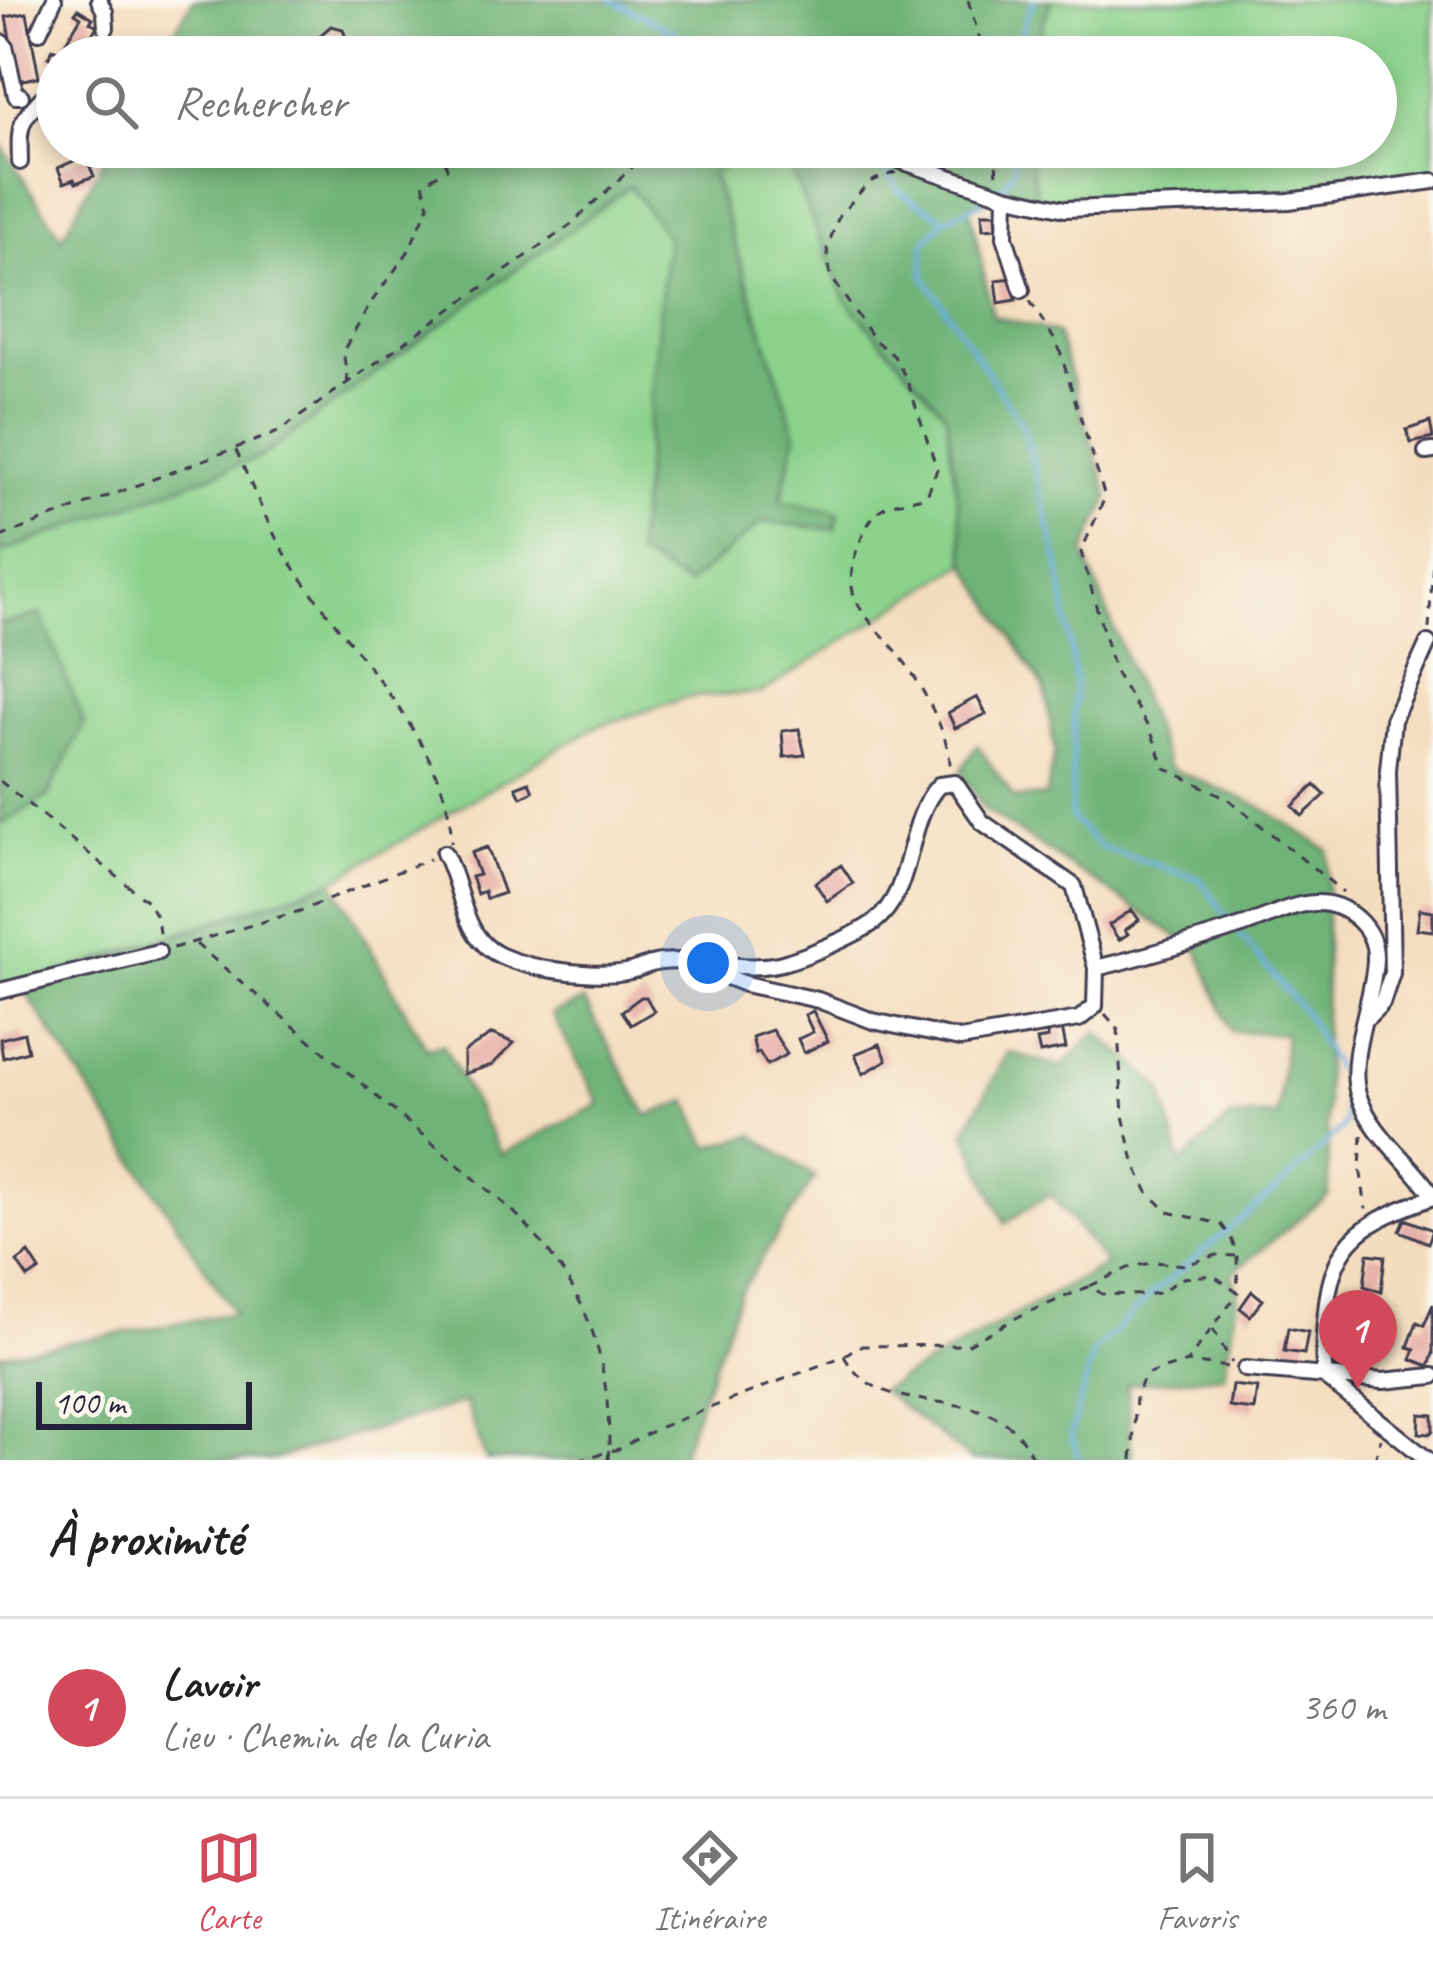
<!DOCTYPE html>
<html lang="fr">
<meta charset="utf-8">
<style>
:root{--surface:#fff;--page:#f6f6f6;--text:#222;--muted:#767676;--line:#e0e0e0;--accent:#d1495b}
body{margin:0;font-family:Caveat,sans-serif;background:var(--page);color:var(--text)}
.scale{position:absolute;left:36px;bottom:30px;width:216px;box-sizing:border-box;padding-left:12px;border:6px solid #22223b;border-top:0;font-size:33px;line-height:42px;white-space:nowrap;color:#22223b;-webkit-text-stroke:9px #fbf7ec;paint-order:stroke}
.you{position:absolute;left:708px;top:963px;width:42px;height:42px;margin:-30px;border:9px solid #fff;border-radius:50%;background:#1a73e8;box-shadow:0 0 0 18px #1a73e833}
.badge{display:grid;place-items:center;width:78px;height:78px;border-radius:50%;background:var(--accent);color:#fff;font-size:39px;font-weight:700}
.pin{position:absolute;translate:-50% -99px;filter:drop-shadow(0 3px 6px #0008)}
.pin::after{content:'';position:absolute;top:63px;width:42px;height:36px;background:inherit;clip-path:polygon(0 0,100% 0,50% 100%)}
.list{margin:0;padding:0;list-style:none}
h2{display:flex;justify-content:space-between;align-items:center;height:156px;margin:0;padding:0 48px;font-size:51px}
h2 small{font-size:39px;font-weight:400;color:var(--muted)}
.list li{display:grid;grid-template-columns:78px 1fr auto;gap:36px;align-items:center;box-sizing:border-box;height:180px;padding:0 48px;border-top:3px solid var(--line)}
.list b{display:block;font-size:45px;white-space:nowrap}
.list p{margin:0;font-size:39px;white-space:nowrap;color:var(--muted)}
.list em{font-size:39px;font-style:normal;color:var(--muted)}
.icon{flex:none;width:66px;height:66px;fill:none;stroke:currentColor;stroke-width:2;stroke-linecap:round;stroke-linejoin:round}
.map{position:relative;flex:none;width:1433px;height:1460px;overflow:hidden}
.search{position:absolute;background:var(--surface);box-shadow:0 6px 18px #0003;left:36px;right:36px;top:36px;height:132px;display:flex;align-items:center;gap:30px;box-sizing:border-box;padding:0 42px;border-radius:66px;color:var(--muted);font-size:45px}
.sheet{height:336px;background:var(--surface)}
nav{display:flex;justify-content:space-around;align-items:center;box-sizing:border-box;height:168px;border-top:3px solid var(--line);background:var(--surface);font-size:33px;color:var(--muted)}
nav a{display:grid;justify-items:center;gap:6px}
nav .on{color:var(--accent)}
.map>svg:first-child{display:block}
</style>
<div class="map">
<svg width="1433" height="1460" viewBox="0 0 1433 1460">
<rect width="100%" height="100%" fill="#fbf7ec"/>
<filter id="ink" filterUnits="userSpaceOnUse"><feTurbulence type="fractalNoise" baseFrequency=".00833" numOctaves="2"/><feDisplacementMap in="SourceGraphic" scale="24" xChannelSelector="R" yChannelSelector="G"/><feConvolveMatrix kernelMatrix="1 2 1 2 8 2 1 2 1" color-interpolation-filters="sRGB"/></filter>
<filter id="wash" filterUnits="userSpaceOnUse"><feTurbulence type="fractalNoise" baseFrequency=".004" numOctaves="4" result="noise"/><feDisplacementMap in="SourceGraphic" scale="48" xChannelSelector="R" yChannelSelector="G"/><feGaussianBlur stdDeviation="2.7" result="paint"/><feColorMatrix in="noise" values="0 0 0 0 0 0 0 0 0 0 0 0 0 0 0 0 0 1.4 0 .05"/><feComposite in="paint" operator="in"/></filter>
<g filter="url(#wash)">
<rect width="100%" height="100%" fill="#f4ddbf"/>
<path fill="#8bd18c" stroke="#567a64" stroke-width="3" d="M1051 0H1433V173L1290 191 1038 202 1028 147H1376V57H1032Z
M728 37 786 57H732Z
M751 147H794L789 165 846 300 946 414 966 563 761 693 689 697 595 727 333 881 0 993V825L48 796 41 614 0 625V553L262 456 630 186 667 237 636 554 687 585 762 522 835 529 839 513 781 502 796 435 712 173Z"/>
<path fill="#70b378" stroke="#496a5a" stroke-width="3" d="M193 0H1051L1032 57H786L729 37 732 57H159Z
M0 143 62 238 110 147H751L712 174 796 435 781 501 839 513 835 529 762 522 687 585 636 554 667 237 630 186 262 456 0 553Z
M794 147H1028L1038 202 1006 196 969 205 993 316 1057 333 1109 497 1084 553 1169 768 1258 805 1328 850 1324 1029 1329 1195 1232 1273 1238 1293 1224 1375 1127 1384 1132 1460H971L881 1390 1106 1264 1050 1194 1005 1223 965 1132 1008 1052 1061 1067 1097 1032 1161 1087 1181 1164 1230 1118 1278 1115 1285 1034 1231 1031 1198 950 984 809 961 771 977 745 1014 798 1046 796 1055 752 1045 690 966 563 946 414 846 300 789 165Z
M41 614 84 724 48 796 0 825V625Z
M333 881 426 1048 443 1045 501 1154 600 1104 552 1014 584 1001 648 1116 688 1101 709 1147 753 1135 815 1177 740 1292 679 1460H486L465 1402 272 1460H0V1355L234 1313 23 988Z"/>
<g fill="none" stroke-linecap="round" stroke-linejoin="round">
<path stroke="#6aaddf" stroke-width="4.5" d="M611 0 724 57
M1011 57 1034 0
M872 147 899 191 945 219 924 243V276L1023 426 1060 568 1075 681 1071 818 1100 847 1200 879 1229 920
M1000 191 1015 167 1014 147
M947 218 991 198
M1079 1460 1071 1435 1093 1353 1151 1295 1281 1186 1344 1126 1345 1085 1307 1016 1240 935"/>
</g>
<g id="blocks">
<path fill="#e7b0a9" d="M78 9 93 18 90 22 97 26 79 57H57V62L48 57 53 49 60 52 81 17 75 13Z
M27 13 39 77 18 81 6 17Z
M331 26 343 29 347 41 343 45 346 57H333L331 51 322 50 318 37Z
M85 156 94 176 76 183 74 179 64 183 58 168Z
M982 213H996L997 228 983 229Z
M1013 278 1016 300 999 303 996 280Z
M1430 422 1433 438 1411 443 1406 430Z
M977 697 986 714 955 728 948 713Z
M799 729 805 755 784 757 782 731Z
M529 782 533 791 521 797 516 787Z
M1315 785 1325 795 1302 816 1293 806Z
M487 847 504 893 486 899 484 891 477 894 471 877 479 875 471 853Z
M841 865 853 883 827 901 815 883Z
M1420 909 1433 911V931L1417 929Z
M1132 910 1139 920 1125 930 1128 934 1119 940 1109 925Z
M641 997H646L654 1011 631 1025 622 1011Z
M813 1011 828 1041 804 1053 798 1039 813 1032 805 1015Z
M1062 1028 1066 1048 1040 1053 1037 1040 1048 1038 1046 1031Z
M772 1030 787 1054 767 1065 759 1052 756 1054 752 1037Z
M24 1033 28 1051 3 1058 0 1039Z
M492 1034 514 1043 492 1065 464 1074V1052Z
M880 1044 887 1060 863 1074 855 1054Z
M1405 1219 1433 1230 1428 1243 1400 1231Z
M29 1253 40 1270 28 1278 17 1262Z
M1368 1254 1385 1256 1381 1292 1364 1286Z
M1252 1291 1263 1300 1250 1316 1240 1308Z
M1433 1304V1354L1429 1366 1411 1359 1415 1349 1408 1347 1417 1322 1424 1325Z
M1288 1328 1308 1332 1304 1354 1284 1351Z
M1349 1329 1358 1330 1355 1367 1333 1366 1336 1331Z
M1232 1385 1257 1388 1254 1410 1229 1407Z
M1420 1414 1433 1415V1431L1429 1434 1419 1433Z"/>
</g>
</g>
<g filter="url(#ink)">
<use href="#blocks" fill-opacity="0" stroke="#423e4f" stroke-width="3"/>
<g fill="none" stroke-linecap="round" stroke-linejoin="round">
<defs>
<path id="minor" d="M99 0 105 12 106 28
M39 32 54 0
M0 41 5 46 16 96H21
M901 161 1006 196 1065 209 1289 201 1433 181
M20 162C19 127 18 122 43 97
M1006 196 1005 237 1022 290
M1426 452 1433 451
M444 853C460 881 461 922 485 945 508 969 594 978 626 972 638 970 649 963 661 962 703 957 748 975 789 961 812 954 854 936 873 923 916 891 904 823 939 785L955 783 982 822 1074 886 1096 968C1147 956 1196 941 1245 925 1268 917 1291 904 1315 903 1346 902 1376 927 1375 959 1374 999 1347 1056 1358 1094 1371 1135 1410 1161 1433 1196
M710 970 745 984 818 1000 873 1021 960 1039 1079 1019 1095 1006 1096 968
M0 991 158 952
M1368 1017 1382 1003 1392 973 1388 770 1393 720 1428 643
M1245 1369 1383 1381 1433 1376
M1428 1460 1325 1377C1322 1355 1324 1333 1326 1311 1333 1235 1368 1221 1433 1197"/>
</defs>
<use href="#minor" stroke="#423e4f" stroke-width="20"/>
<path stroke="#423e4f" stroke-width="3" stroke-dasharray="9 9" stroke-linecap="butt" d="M968 0 985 57
M40 83 48 75 54 79 49 87
M874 147 888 155
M995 147 997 175
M896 172 869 182 839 216 827 248 830 275 873 339 894 356 907 380 937 469 927 496C882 507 876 501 858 547 838 600 867 615 897 652 918 678 953 739 950 771
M1030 301 1058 345 1105 497 1081 552 1114 670 1151 732 1165 768 1227 798 1343 892
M348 383 343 351 373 300 408 252 429 205 423 183 447 169 444 155 450 147
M236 450C252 486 267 525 288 558 336 636 455 747 451 843
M0 537 278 432 569 226 654 147
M1429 629 1433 559
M0 781 147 901 157 918 160 940
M196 944 514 1212C583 1284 609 1346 609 1446
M173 948 300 911 430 859
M1105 1014 1118 1029 1123 1116 1135 1165 1148 1192 1168 1212 1221 1224 1231 1237 1237 1257 1238 1293
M1362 1135 1360 1167 1366 1209
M1090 1286 1128 1268 1155 1262 1185 1265 1217 1255 1235 1256
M1213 1329 1232 1363
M844 1356C886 1432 997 1369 1033 1460
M577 1460 619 1449 658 1428 844 1356 858 1346 967 1345 1020 1316 1090 1286 1102 1294 1145 1295 1158 1293 1183 1278 1213 1275 1238 1293 1187 1362
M608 1460V1459
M1132 1460 1136 1397 1145 1375 1187 1362 1228 1367
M1375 1460 1381 1438"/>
<use href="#minor" stroke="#fff" stroke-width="14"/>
<path stroke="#423e4f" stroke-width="3" stroke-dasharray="9 9" stroke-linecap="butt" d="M608 1459 609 1446"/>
</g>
</g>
</svg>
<div class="scale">100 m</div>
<div class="you"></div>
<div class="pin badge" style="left:1358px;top:1389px">1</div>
<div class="search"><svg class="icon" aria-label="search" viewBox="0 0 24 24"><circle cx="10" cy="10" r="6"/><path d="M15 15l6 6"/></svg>Rechercher</div>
</div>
<section class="sheet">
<h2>À proximité<small></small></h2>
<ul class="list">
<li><span class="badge">1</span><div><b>Lavoir</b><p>Lieu · Chemin de la Curia</p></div><em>360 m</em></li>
</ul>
</section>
<nav>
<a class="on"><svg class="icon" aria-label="map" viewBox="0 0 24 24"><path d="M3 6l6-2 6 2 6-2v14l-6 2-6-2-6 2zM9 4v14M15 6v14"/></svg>Carte</a>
<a><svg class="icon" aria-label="directions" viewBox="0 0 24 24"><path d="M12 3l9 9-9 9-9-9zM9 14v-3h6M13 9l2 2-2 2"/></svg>Itinéraire</a>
<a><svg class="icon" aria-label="saved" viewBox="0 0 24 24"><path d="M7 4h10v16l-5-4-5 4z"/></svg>Favoris</a>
</nav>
